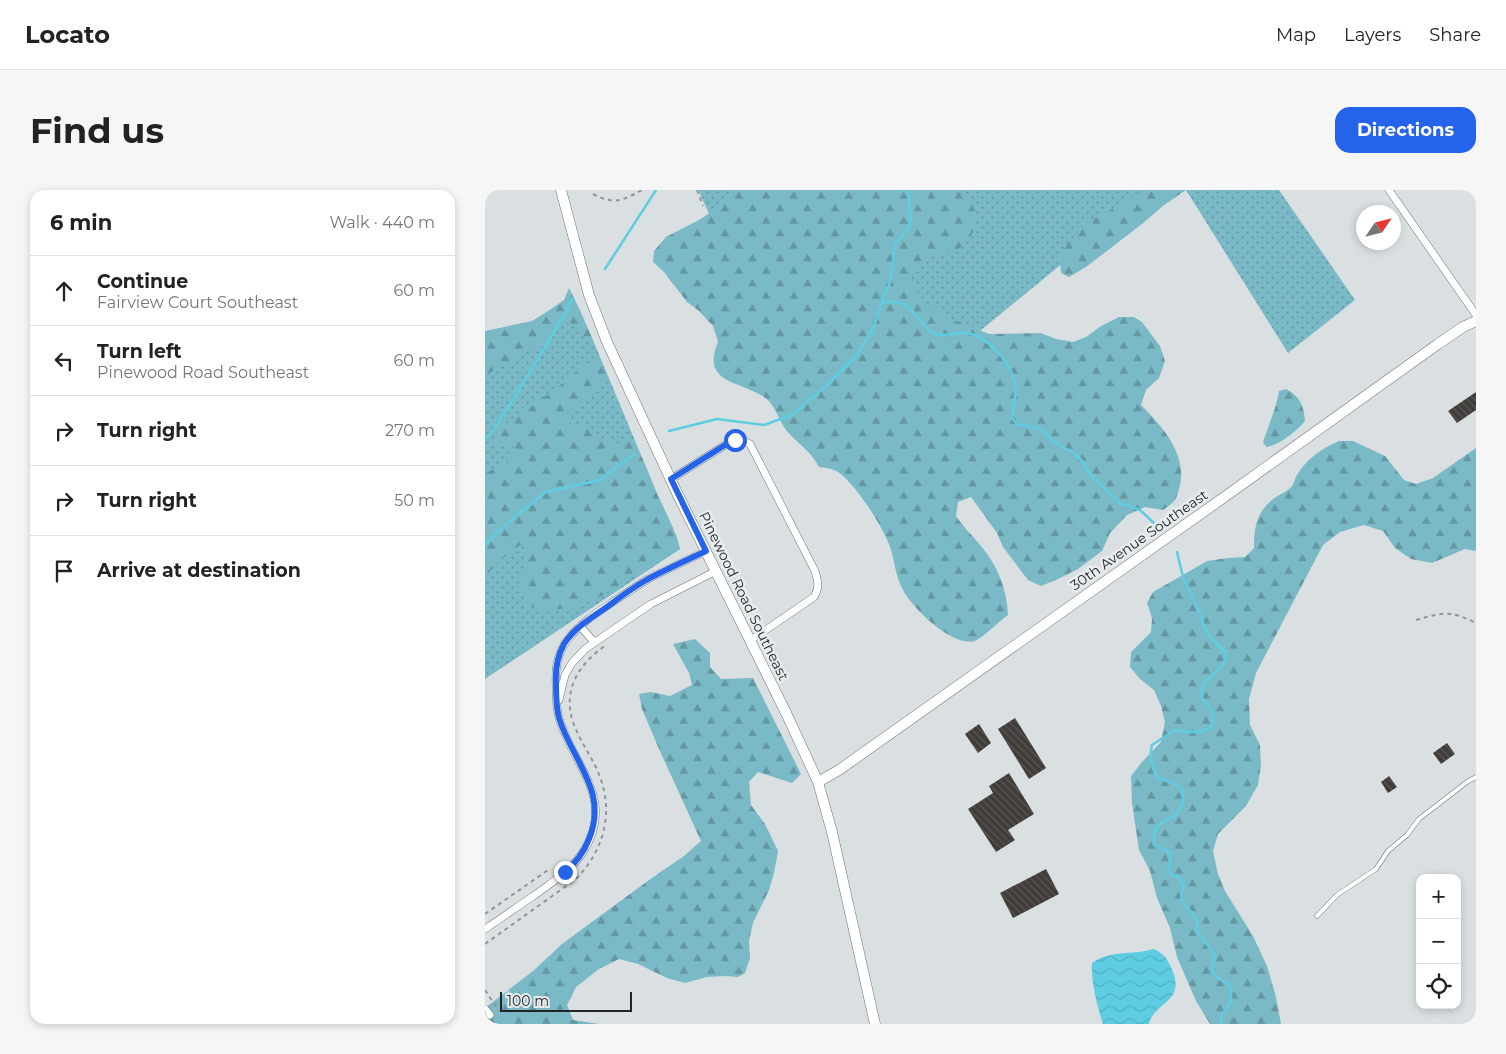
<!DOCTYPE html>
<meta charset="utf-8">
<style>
:root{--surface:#fff;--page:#f6f6f6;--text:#222;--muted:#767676;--line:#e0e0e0;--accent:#2563eb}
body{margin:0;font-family:Montserrat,sans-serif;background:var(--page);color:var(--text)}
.controls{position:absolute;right:15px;bottom:15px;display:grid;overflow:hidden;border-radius:10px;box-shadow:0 2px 8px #0003}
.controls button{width:45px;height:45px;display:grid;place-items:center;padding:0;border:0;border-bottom:1px solid var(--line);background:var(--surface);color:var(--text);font:25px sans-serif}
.compass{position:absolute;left:871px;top:15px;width:45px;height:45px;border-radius:50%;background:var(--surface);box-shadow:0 2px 8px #0003;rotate:55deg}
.scale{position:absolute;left:15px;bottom:12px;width:132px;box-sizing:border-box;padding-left:5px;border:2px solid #222424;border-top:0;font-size:14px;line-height:18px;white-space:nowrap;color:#222424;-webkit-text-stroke:4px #e7edee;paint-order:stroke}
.stop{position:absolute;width:15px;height:15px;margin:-11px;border:4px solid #2563eb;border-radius:50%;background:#fff}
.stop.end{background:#2563eb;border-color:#fff;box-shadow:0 1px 5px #0008}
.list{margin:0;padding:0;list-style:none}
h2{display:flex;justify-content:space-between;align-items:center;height:65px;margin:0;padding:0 20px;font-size:21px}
h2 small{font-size:16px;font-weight:400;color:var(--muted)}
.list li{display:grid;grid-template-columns:32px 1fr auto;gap:15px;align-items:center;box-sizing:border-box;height:70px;padding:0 20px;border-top:1px solid var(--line)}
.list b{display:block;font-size:19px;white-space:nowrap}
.list p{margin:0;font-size:16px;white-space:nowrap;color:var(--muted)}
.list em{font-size:16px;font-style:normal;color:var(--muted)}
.icon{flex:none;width:28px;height:28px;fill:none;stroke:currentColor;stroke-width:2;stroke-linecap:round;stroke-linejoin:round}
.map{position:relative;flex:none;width:991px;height:834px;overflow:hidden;border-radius:15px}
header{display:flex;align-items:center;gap:30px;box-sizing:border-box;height:70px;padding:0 25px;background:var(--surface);border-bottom:1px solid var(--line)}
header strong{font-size:24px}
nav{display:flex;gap:28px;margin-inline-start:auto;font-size:18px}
.intro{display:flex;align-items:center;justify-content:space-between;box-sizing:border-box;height:120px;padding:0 30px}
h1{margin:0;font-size:35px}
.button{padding:12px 22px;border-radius:15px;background:var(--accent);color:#fff;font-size:18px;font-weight:700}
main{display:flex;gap:30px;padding:0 30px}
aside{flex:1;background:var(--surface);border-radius:15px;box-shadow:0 2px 8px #0003}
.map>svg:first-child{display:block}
</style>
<header>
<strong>Locato</strong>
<nav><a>Map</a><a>Layers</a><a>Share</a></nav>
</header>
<div class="intro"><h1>Find us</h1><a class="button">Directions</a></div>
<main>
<aside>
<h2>6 min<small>Walk · 440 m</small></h2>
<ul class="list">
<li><svg class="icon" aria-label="ahead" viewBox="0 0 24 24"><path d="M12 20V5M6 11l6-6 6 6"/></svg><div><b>Continue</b><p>Fairview Court Southeast</p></div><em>60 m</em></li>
<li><svg class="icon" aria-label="left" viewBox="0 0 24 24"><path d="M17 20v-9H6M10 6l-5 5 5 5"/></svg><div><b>Turn left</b><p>Pinewood Road Southeast</p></div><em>60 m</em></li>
<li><svg class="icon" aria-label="right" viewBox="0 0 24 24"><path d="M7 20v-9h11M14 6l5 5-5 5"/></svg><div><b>Turn right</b></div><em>270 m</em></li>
<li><svg class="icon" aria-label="right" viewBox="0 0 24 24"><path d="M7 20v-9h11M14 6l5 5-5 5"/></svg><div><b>Turn right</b></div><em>50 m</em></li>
<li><svg class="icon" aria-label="arrive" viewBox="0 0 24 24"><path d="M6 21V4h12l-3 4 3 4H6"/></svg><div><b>Arrive at destination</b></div></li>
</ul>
</aside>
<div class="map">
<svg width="991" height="834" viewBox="0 0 991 834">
<defs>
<pattern id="green-dots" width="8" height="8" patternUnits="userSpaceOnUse" patternTransform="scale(1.25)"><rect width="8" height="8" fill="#7abac7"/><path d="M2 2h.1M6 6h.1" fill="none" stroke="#6497a1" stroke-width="1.8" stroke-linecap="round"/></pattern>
<pattern id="forest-firs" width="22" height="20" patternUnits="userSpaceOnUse" patternTransform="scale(1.25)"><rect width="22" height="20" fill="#7abac7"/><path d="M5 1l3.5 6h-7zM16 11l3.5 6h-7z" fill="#6497a1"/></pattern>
<pattern id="water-waves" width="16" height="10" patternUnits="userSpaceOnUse" patternTransform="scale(1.25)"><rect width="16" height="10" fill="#5ecde2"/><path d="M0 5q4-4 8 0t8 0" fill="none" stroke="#51b0c2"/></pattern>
<pattern id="building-back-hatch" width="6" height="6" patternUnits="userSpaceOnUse" patternTransform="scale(1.25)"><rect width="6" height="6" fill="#403c3a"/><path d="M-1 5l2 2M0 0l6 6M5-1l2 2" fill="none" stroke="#595654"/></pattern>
</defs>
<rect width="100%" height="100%" fill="#dae0e1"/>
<path fill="url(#green-dots)" d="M213 0H269L228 32Z
M325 0H667L473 159Z
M701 0H794L870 110 803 163Z
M81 122 96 130 108 150 171 301 191 345 195 359 0 489V179Z"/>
<path fill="url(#forest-firs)" d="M247 0H480V3C489 16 495 25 488 42 476 66 464 60 443 68 440 70 435 71 433 73 430 76 428 80 426 83L428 97 440 112 460 126 504 144 556 143 571 149 588 152 601 147 616 136 634 127H649L657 132 675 156 680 171 674 188 661 200 656 215C678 237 704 266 694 299 693 302 692 307 690 310 687 314 682 317 678 320L660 317 642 325 625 343 617 361 593 379 571 390 556 396 543 390 518 357 512 343 486 307 473 312 471 326C479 338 487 345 496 356 513 376 522 400 523 425 516 430 496 449 490 451 467 457 428 419 418 400 411 388 410 373 406 360 401 341 367 287 349 280 345 278 339 278 334 277 326 261 313 254 301 240 295 232 290 217 284 211 262 190 214 197 233 152L228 136 214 121 202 112 179 82 168 72 169 61 181 47 214 30 235 16Z
M656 0H701L679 15 657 34 601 77 584 87 576 83 575 69 582 55 600 34 645 9Z
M84 98 94 118 108 150 107 153 102 152C98 143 91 131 80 133 69 134 63 145 56 151 39 167 18 173 0 186V141L47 131 63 121 79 110Z
M111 168 120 178 121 189 82 223 86 234 103 237 115 247 126 254 147 250C158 267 164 285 172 304 180 322 190 339 195 359L116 406 88 418 59 420 41 414 35 395 42 359 35 355 13 372 0 387V284C15 273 24 280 31 258L22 255 10 258 9 249 14 239 72 198 96 177Z
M801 199C815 206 819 216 820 231 812 241 793 256 781 257L778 252 791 215 794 201Z
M854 251H868L900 266 919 290 931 294 948 288 991 258V361L980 359 947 373 926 369 910 358 898 341 879 335 855 342 838 355 771 483 764 509 765 535 775 555 776 575 773 595 761 616 733 644 728 661 733 684 740 701 768 746 782 776 791 807 796 834H725L711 811 692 767 685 738 672 708 665 681 654 660 647 613 646 586 657 572 676 552 680 532 676 516 669 500 655 489 645 477 646 462 666 442 667 428 662 413 668 402 722 371 743 368 760 367 769 358C769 336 772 320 791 307 796 304 804 300 807 296 809 293 810 288 812 285 822 268 836 259 854 251Z
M210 449 225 463V477L236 489 268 488 316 584 307 593 273 582 264 592 266 615 280 634 293 661 289 683 284 700 268 733 264 751 265 768 260 783 253 787 239 786 222 787 200 793 182 788 153 774 134 769 114 779 91 797 82 815 88 830 114 834H0V818L48 781 77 754 164 690 199 666 216 651 174 559 157 519 154 504 166 502 185 506 207 495 204 483 188 454Z"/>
<path fill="url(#water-waves)" d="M668 759C677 762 681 767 685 775 704 813 669 811 664 834H618C612 815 606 793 607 773 627 759 646 766 668 759Z"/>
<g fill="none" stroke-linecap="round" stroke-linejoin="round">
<path stroke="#5ecde2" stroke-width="2.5" d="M120 79 171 0
M397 113C420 109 425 117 438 134 441 138 445 143 450 144 459 147 471 142 481 143 502 145 526 173 530 193 532 204 528 217 527 228L532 234 557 239 568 251 590 264 598 272 605 284 635 313 655 320 670 334
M184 241 232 229 279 235 307 225 341 196 371 166 387 141 397 113V109L404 96 411 52C431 36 426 23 422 0
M0 250 13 233 23 218 81 122 87 108
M0 354 26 330 61 302 115 290 149 264
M692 362 698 387 714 421 719 436 725 447 741 463C740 482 721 484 717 499 714 510 721 512 726 520 729 525 727 530 727 536 715 545 704 542 690 540L667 555C664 567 667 577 672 588 678 590 685 591 691 595 702 602 699 618 690 625 685 629 677 630 673 636 668 641 669 648 669 655 675 658 680 658 685 663V672L683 682C692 687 695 686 699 697L696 705 697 711 712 730 713 743 731 766C730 770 727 774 727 778 726 786 738 791 744 794 749 809 745 815 736 826V834"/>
</g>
<path fill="url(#building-back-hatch)" d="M991 202V220L972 233 963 221Z
M530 528 561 578 544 589 513 539Z
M494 534 506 553 493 563 480 544Z
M962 553 970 564 956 574 948 563Z
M524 583 549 624 523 640 530 650 511 662 483 619 508 603 504 596Z
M904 586 912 597 903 603 896 592Z
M561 679 574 704 528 728 515 703Z"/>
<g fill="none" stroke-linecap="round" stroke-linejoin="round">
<defs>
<path id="lane" d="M832 726 852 705 891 679 903 661 922 645 934 629 982 592 991 587"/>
<path id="street" d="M904 0 991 125
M186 289 245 252 256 250 265 254 330 381C333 391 335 397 329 407L266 450
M95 436 109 452
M74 510 80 485 87 473 100 459 166 414 231 381
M0 739C17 728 33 716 50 705 67 692 86 681 98 662 132 609 88 576 74 528 71 517 71 505 71 494 70 477 73 461 84 448 95 434 110 424 125 414 137 406 150 397 163 389 182 379 202 370 221 361
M0 819 5 825"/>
<path id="secondary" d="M76 0 104 105 122 152 192 303 302 525 333 592 347 642 390 834
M333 592 354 580 738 308 953 154 978 137 991 131"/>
</defs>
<use href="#lane" stroke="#6f7475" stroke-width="5"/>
<use href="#street" stroke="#6f7475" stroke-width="8"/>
<use href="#secondary" stroke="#6f7475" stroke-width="11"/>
<path stroke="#919596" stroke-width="2" stroke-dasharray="4 4" stroke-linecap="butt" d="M212 0 218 16
M108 4C129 15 137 11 157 0
M931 430C960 422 964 420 991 433
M0 724 63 680
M0 754 91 689C118 661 129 625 115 587 108 568 95 552 88 532 77 499 95 473 121 455
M0 800 14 821"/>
<use href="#lane" stroke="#fff" stroke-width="4"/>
<use href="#street" stroke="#fff" stroke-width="7"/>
<use href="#secondary" stroke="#fff" stroke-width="10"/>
</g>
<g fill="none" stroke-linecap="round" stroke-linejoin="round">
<path stroke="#2563eb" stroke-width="6" d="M80 682C91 673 99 662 104 649 124 601 87 571 74 528 71 517 71 506 71 494 70 480 72 467 79 454 89 438 107 427 122 417 135 407 149 397 163 389 182 379 202 370 221 361L186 289 240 255 250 250"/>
</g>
<g text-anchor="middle" stroke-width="5" stroke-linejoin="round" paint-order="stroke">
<g font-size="14" fill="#222424" stroke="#e7edee">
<text transform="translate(654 350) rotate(-35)" y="5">30th Avenue Southeast</text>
<text transform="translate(259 406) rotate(64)" y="5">Pinewood Road Southeast</text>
</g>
</g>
</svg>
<div class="controls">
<button>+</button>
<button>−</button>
<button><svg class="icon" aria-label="locate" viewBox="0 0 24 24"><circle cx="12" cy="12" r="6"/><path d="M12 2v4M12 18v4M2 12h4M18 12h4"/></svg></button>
</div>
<svg class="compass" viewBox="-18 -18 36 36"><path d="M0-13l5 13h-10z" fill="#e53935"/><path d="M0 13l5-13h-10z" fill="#767676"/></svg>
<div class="scale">100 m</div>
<div class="stop" style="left:250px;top:250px"></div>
<div class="stop end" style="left:80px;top:682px"></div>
</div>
</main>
